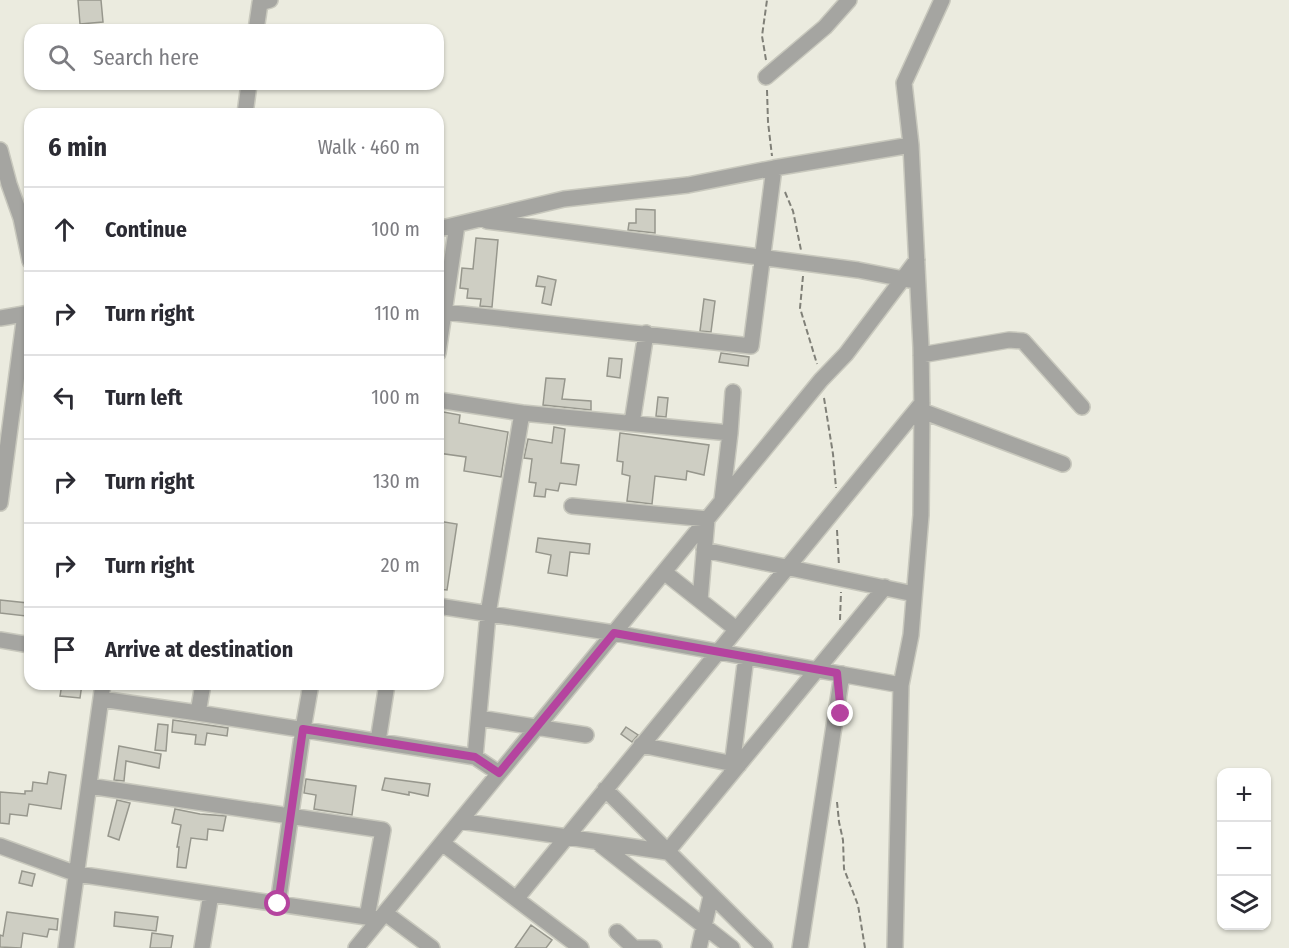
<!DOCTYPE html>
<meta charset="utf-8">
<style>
:root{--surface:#fff;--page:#f7f7f7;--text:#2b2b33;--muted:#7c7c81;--line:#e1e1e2}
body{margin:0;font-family:"Fira Sans Condensed",sans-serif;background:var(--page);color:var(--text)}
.controls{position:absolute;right:18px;bottom:18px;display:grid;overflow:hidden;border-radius:12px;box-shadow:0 2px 4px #0004}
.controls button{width:54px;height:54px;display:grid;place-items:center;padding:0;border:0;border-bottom:2px solid var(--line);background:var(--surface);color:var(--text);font:30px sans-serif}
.stop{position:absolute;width:18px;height:18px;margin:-14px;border:4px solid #b5449f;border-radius:50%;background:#fff}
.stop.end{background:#b5449f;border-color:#fff;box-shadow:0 2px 6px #0008}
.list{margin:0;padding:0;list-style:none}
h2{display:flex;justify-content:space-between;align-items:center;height:78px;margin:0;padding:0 24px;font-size:26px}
h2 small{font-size:20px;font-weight:400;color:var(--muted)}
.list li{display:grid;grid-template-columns:39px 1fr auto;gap:18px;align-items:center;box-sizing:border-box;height:84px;padding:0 24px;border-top:2px solid var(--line)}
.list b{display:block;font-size:22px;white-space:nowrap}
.list em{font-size:20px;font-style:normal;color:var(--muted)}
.icon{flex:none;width:33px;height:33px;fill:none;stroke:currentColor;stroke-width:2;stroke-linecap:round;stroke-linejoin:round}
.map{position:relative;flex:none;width:1289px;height:948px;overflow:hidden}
.search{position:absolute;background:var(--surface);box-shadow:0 2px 4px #0004;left:24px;top:24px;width:420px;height:66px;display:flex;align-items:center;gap:15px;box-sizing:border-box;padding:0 21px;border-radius:18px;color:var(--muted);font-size:22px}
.panel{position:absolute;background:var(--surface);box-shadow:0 2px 4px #0004;left:24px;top:108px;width:420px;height:582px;border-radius:18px}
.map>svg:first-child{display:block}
</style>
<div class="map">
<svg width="1289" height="948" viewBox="0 0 1289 948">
<rect width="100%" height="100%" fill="#ebebdf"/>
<path fill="#cecec3" stroke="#97978d" stroke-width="1.5" d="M78 0H101L103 22 80 24Z
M636 209 655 210V233L628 230 629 223H636Z
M476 238 498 240 492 307 480 306 481 299 467 298 468 289 460 288 462 268 473 269Z
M538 276 556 280 551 305 542 303 545 287 536 286Z
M704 299 715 301 711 332 700 331Z
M721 353 749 357 748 366 719 362Z
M609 358 622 359 620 378 607 376Z
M546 378 565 379 562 399 591 401V410L543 405Z
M658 397 668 398 666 417 656 416Z
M438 411 460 415 459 423 508 432 501 477 464 471 466 457 438 453Z
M554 427 565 429 561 463 579 465 576 485 560 483 558 491 546 489 545 497 534 496 536 483 529 482 532 459 524 458 528 439 552 443Z
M620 433 709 445 704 475 687 471 686 480 655 476 652 504 627 501 630 476 622 474 623 462 617 461Z
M438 521 457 524 447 590 438 589Z
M538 538 590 544 589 554 570 552 567 576 548 573 551 555 536 552Z
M0 600 28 603 26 616 0 613Z
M62 684H82L80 698 60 696Z
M173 720 228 728 227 736 207 733 205 745 195 744 196 735 172 732Z
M158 724 168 725 166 751 155 750Z
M626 727 638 735 632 742 621 734Z
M119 746 161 754 159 768 126 761 124 781 114 780Z
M49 772 66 775 61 809 29 804 27 816 10 814 9 824 0 823V792L25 794V791H32L33 782 47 784Z
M385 778 430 784 428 796 409 792V795L382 790Z
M306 779 356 786 352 815 314 809 316 795 304 793Z
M117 800 130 803 119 840 108 836Z
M175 809 200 814 226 816 223 831 208 829 207 840 191 838 186 868 177 867 179 847H177L181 825 172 823Z
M22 871 35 874 32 886 19 883Z
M7 912 58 919 57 930 49 929 47 937 23 933 21 948 0 947V935L3 936Z
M115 912 158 917 156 931 114 926Z
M531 925 552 940 546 948H515Z
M152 933 173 936 171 948H150Z"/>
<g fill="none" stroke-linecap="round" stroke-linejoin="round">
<defs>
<path id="minor" d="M256 30 260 3 270 0
M766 77 825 27 849 0
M245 114 249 84
M0 150 9 184 21 218 30 261
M487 221 858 270 909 280
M438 229 564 199 688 185 774 168 911 145
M444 312 751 346 774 168
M0 318 30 313
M438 353 457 225
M921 355 1009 340 1023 341 1082 407
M438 400 522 413 488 614 475 757
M922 411 1063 464
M522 413 730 433 722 500
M632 423 646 333
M730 433 733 392
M0 503 25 314
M572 506 707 519 700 600
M704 550 914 594
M664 572 736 629
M438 606 614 633 901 685 895 948
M0 640 30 645
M901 685 911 635 921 515 922 411 921 347 911 145 904 83 942 0
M101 699 198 713 203 684
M198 713 475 757 499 773
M479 718 586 735
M378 741 387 684
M641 745 739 765
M731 774 746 657
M89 786 383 830 367 917
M605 789 765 948
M460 821 667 852 885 587
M597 842 732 948
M442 843 581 948
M0 846 77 874 380 919
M516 899 922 403
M278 904 303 729 311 684
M385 913 432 948
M617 932 634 948
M66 948 103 684
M202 948 211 894
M356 948 821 380 846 354 917 260
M633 948H654
M699 948 711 896
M800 948 842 674"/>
</defs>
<use href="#minor" stroke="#c8c8bd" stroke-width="18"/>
<path stroke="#808078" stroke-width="2" stroke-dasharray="6 3" stroke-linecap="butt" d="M766 60 762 36 767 0
M767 90 768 122 772 156
M785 192 793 211 801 250
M803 276 800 308 817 364
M824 398 833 454 836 488
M837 530 839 566
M840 620 841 592
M837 802 839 822 843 840 844 869 858 905 865 948"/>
<use href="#minor" stroke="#a5a5a1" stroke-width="15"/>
</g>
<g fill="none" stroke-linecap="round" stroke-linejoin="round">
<path stroke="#b5449f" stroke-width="8" d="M278 904 303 729 475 757 499 773 614 633 837 673 841 714"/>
</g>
</svg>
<div class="controls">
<button>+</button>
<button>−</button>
<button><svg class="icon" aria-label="layers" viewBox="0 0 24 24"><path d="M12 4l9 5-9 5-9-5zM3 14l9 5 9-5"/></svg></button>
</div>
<div class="stop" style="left:278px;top:904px"></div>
<div class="stop end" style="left:841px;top:714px"></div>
<div class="search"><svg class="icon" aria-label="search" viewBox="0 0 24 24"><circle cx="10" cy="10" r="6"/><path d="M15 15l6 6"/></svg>Search here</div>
<section class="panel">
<h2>6 min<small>Walk · 460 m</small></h2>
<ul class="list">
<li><svg class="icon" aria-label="ahead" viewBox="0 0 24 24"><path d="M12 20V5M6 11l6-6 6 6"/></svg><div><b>Continue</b></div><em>100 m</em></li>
<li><svg class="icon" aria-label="right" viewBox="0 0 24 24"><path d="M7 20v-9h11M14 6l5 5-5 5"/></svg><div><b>Turn right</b></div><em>110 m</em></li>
<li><svg class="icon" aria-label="left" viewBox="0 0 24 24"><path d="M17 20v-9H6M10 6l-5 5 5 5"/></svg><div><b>Turn left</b></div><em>100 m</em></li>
<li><svg class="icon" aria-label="right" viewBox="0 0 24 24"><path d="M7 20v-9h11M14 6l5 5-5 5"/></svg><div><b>Turn right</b></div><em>130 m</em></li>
<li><svg class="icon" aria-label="right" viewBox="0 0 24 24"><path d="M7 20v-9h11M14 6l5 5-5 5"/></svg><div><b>Turn right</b></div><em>20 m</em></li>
<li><svg class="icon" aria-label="arrive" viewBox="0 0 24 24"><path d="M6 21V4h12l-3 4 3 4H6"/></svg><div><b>Arrive at destination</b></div></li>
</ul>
</section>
</div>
